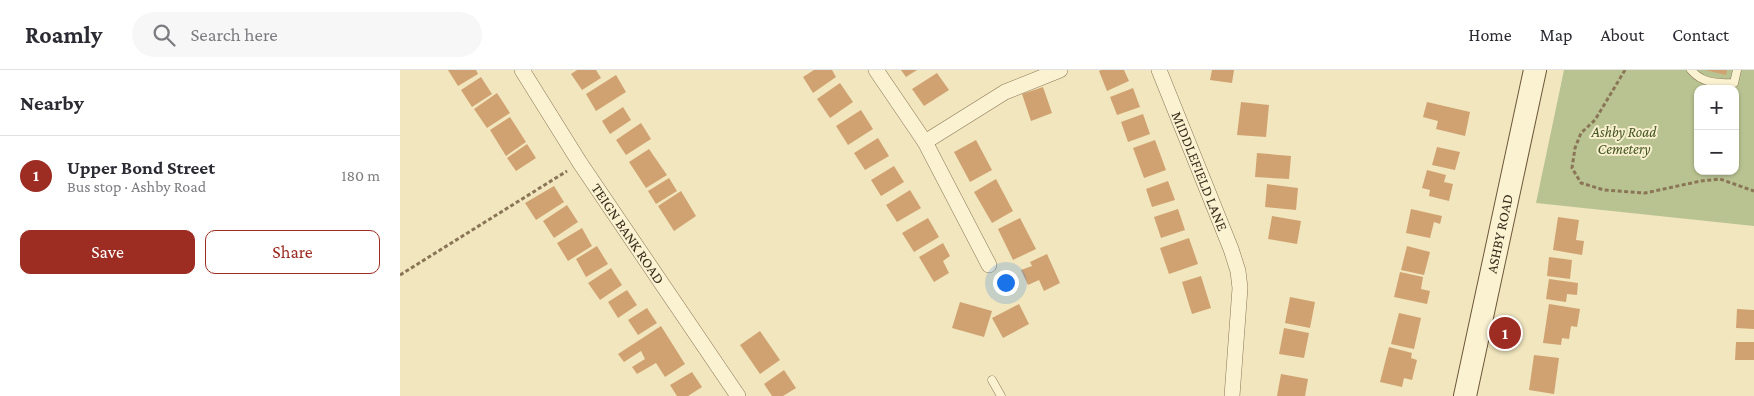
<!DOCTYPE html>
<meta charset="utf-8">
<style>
:root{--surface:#fff;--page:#f7f7f7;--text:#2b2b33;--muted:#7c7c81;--line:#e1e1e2;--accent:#9d2c22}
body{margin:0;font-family:"Crimson Pro",serif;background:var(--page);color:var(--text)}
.controls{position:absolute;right:15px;top:15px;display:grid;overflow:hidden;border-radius:10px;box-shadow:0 1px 4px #0004}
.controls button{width:45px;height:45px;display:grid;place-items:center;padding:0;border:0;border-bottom:1px solid var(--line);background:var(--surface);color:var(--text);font:25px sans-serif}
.you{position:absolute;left:605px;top:212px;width:18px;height:18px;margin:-12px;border:4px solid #fff;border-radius:50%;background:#1a73e8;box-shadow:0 0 0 8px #1a73e833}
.badge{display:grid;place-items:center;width:32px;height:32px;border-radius:50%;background:var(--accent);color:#fff;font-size:16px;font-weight:700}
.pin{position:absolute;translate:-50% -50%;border:2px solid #fff;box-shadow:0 1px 5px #0006}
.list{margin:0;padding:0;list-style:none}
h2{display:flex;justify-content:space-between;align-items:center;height:65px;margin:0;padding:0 20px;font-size:21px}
h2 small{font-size:16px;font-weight:400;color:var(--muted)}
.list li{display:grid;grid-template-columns:32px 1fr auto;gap:15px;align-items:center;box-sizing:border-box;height:80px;padding:0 20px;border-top:1px solid var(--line)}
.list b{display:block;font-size:19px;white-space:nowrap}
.list p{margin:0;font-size:16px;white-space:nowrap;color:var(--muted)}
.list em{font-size:16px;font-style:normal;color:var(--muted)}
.actions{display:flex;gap:10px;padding:15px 20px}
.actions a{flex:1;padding:11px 0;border:1px solid var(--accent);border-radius:10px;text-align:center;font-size:18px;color:var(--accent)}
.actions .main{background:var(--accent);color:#fff}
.icon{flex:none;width:28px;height:28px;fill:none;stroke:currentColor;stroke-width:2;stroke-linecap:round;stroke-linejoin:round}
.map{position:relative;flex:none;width:1354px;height:326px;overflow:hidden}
header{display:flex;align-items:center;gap:30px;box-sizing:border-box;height:70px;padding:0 25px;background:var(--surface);border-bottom:1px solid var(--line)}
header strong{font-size:24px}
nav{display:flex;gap:28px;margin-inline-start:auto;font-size:18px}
.search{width:350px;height:45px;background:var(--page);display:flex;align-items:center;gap:12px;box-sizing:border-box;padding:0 18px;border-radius:28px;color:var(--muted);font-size:19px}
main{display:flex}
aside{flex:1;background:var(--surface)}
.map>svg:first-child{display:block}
</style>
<header>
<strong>Roamly</strong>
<div class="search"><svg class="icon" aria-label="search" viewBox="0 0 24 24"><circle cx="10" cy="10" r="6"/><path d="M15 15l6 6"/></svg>Search here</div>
<nav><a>Home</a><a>Map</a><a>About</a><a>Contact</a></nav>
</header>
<main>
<aside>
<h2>Nearby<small></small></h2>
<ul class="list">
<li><span class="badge">1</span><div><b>Upper Bond Street</b><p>Bus stop · Ashby Road</p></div><em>180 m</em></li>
</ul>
<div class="actions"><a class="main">Save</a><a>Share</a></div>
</aside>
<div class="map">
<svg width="1354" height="326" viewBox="0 0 1354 326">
<rect width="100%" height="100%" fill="#f1e6be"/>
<path fill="#b9c392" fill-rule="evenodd" d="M1164 0H1354V156L1136 133ZM1298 19H1335V101H1298Z"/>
<path fill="#d1a271" d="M48 0H76L78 4 58 16Z
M177 0H196L201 8 182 20 171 4Z
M414 0H432L436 7 413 23 403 7Z
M501 0H517L506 7Z
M701 0H724L729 11 707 21 699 1Z
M812 0H834L832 13 810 10Z
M1305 0H1327L1326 5Z
M537 3 549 20 524 36 512 19Z
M216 5 226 22 196 41 186 24Z
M81 7 92 24 72 37 61 20Z
M440 13 453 32 430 48 417 29Z
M643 17 652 43 631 51 622 24Z
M733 18 740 37 717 45 710 27Z
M97 23 110 43 87 58 74 39Z
M841 32 869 35 866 67 837 65Z
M1027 32 1070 42 1065 66 1036 59 1038 51 1023 47Z
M223 37 231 50 210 64 202 51Z
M461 40 473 59 448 75 436 56Z
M743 44 750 64 728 72 721 52Z
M110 47 126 72 106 86 90 60Z
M241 53 251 69 226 85 216 70Z
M478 68 489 86 465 100 454 83Z
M576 70 592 100 570 112 554 82Z
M755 70 766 100 744 108 733 78Z
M127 74 136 88 116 101 107 88Z
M1037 77 1060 82 1055 100 1032 95Z
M249 79 267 105 246 118 229 92Z
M857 83 891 86 889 109 855 107Z
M494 96 504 112 481 126 471 110Z
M1027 100 1046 105 1044 112 1053 114 1049 131 1029 126 1030 120 1022 118Z
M269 108 277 121 256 134 248 121Z
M596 109 613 141 592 153 574 122Z
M768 111 775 130 752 137 746 119Z
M867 114 898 118 896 140 865 137Z
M154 116 164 132 136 150 125 133Z
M510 120 521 138 497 152 486 135Z
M281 121 296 146 274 161 258 136Z
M167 135 178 152 154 168 143 151Z
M778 139 785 160 761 168 754 147Z
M1011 139 1042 146 1040 154 1034 152 1030 168 1006 163Z
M872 146 901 151 897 174 868 169Z
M1158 147 1179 150 1176 170 1184 171 1182 185 1153 180Z
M528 148 539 167 514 182 502 163Z
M620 148 636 179 613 190 598 159Z
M182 158 192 176 168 191 157 173Z
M789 168 798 194 769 204 760 178Z
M543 173 550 186 543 191 549 203 534 212 519 187Z
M197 176 208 194 186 207 176 189Z
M1007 176 1030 182 1024 205 1001 200Z
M647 184 660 213 644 221 639 210 628 215 621 200 632 196 630 192Z
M1149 187 1172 190 1170 209 1147 206Z
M211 198 222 215 200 230 188 213Z
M1000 202 1023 207 1021 219 1030 221 1027 234 994 227Z
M801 206 811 238 792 244 782 212Z
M1149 209 1178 213 1177 225 1167 224 1166 232 1146 229Z
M227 220 237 235 218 248 208 232Z
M890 227 915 232 910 258 885 253Z
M560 232 592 241 584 267 552 258Z
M619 234 629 254 603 268 592 248Z
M1149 234 1180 239 1177 257 1171 256 1169 269 1162 268 1161 275 1143 273Z
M247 238 257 253 238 265 228 250Z
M1337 239 1354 240V259L1336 258Z
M999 243 1021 248 1014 279 991 274Z
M261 256 285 294 265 307 256 293 237 304 232 297 245 289 241 281 224 292 218 284Z
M884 258 909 263 904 288 879 284Z
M360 261 380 290 360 304 340 275Z
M1336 272H1354V290H1335Z
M989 277 1012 283 1011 288 1017 290 1012 310 1004 308 1002 317 980 312Z
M1134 285 1159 288 1154 324 1129 320Z
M384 300 396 318 383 326H372L364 314Z
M292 302 302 317 288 326H277L270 315Z
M881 304 908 309 905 326H877Z"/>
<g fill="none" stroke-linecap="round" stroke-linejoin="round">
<defs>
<path id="service" d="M1291 0C1302 13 1317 14 1334 13L1337 0
M592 310 601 326"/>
<g id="minor">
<path id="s1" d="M122 0 180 93 338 326"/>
<path d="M476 0 525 72 605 22 660 0"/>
<path id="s2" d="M759 0 831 179 838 201 840 218 832 326"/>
<path d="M525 72 589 195"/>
</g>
<g id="secondary">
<path id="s3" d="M1065 326 1135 0"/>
</g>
</defs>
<use href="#service" stroke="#8a7656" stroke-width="9"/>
<use href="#minor" stroke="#8a7656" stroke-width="16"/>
<use href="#secondary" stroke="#6c5739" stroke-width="24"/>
<path stroke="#8a7656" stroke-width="3" stroke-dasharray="4 2.5" stroke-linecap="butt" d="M1225 0 1195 50 1181 63 1175 78 1172 98 1181 113 1204 120 1245 123 1301 111 1320 109 1354 121
M0 205 167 101"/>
<use href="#service" stroke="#fbf2d2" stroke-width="8"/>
<use href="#minor" stroke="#fbf2d2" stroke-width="15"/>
<use href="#secondary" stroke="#fbf2d2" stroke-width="22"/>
</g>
<g text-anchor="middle" stroke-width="4" stroke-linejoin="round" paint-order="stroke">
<g font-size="15" font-style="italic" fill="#445621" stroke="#f7efce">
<text x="1224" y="67">Ashby Road<tspan x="1224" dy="17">Cemetery</tspan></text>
</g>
<g font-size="15" fill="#382c1b" stroke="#f7efce">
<text dy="5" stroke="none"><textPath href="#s2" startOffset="109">MIDDLEFIELD LANE</textPath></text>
<text dy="5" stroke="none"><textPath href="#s3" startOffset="166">ASHBY ROAD</textPath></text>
<text dy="5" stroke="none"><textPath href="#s1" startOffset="195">TEIGN BANK ROAD</textPath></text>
</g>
</g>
</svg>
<div class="controls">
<button>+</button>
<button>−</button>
</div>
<div class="you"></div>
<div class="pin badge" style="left:1105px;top:263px">1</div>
</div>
</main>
